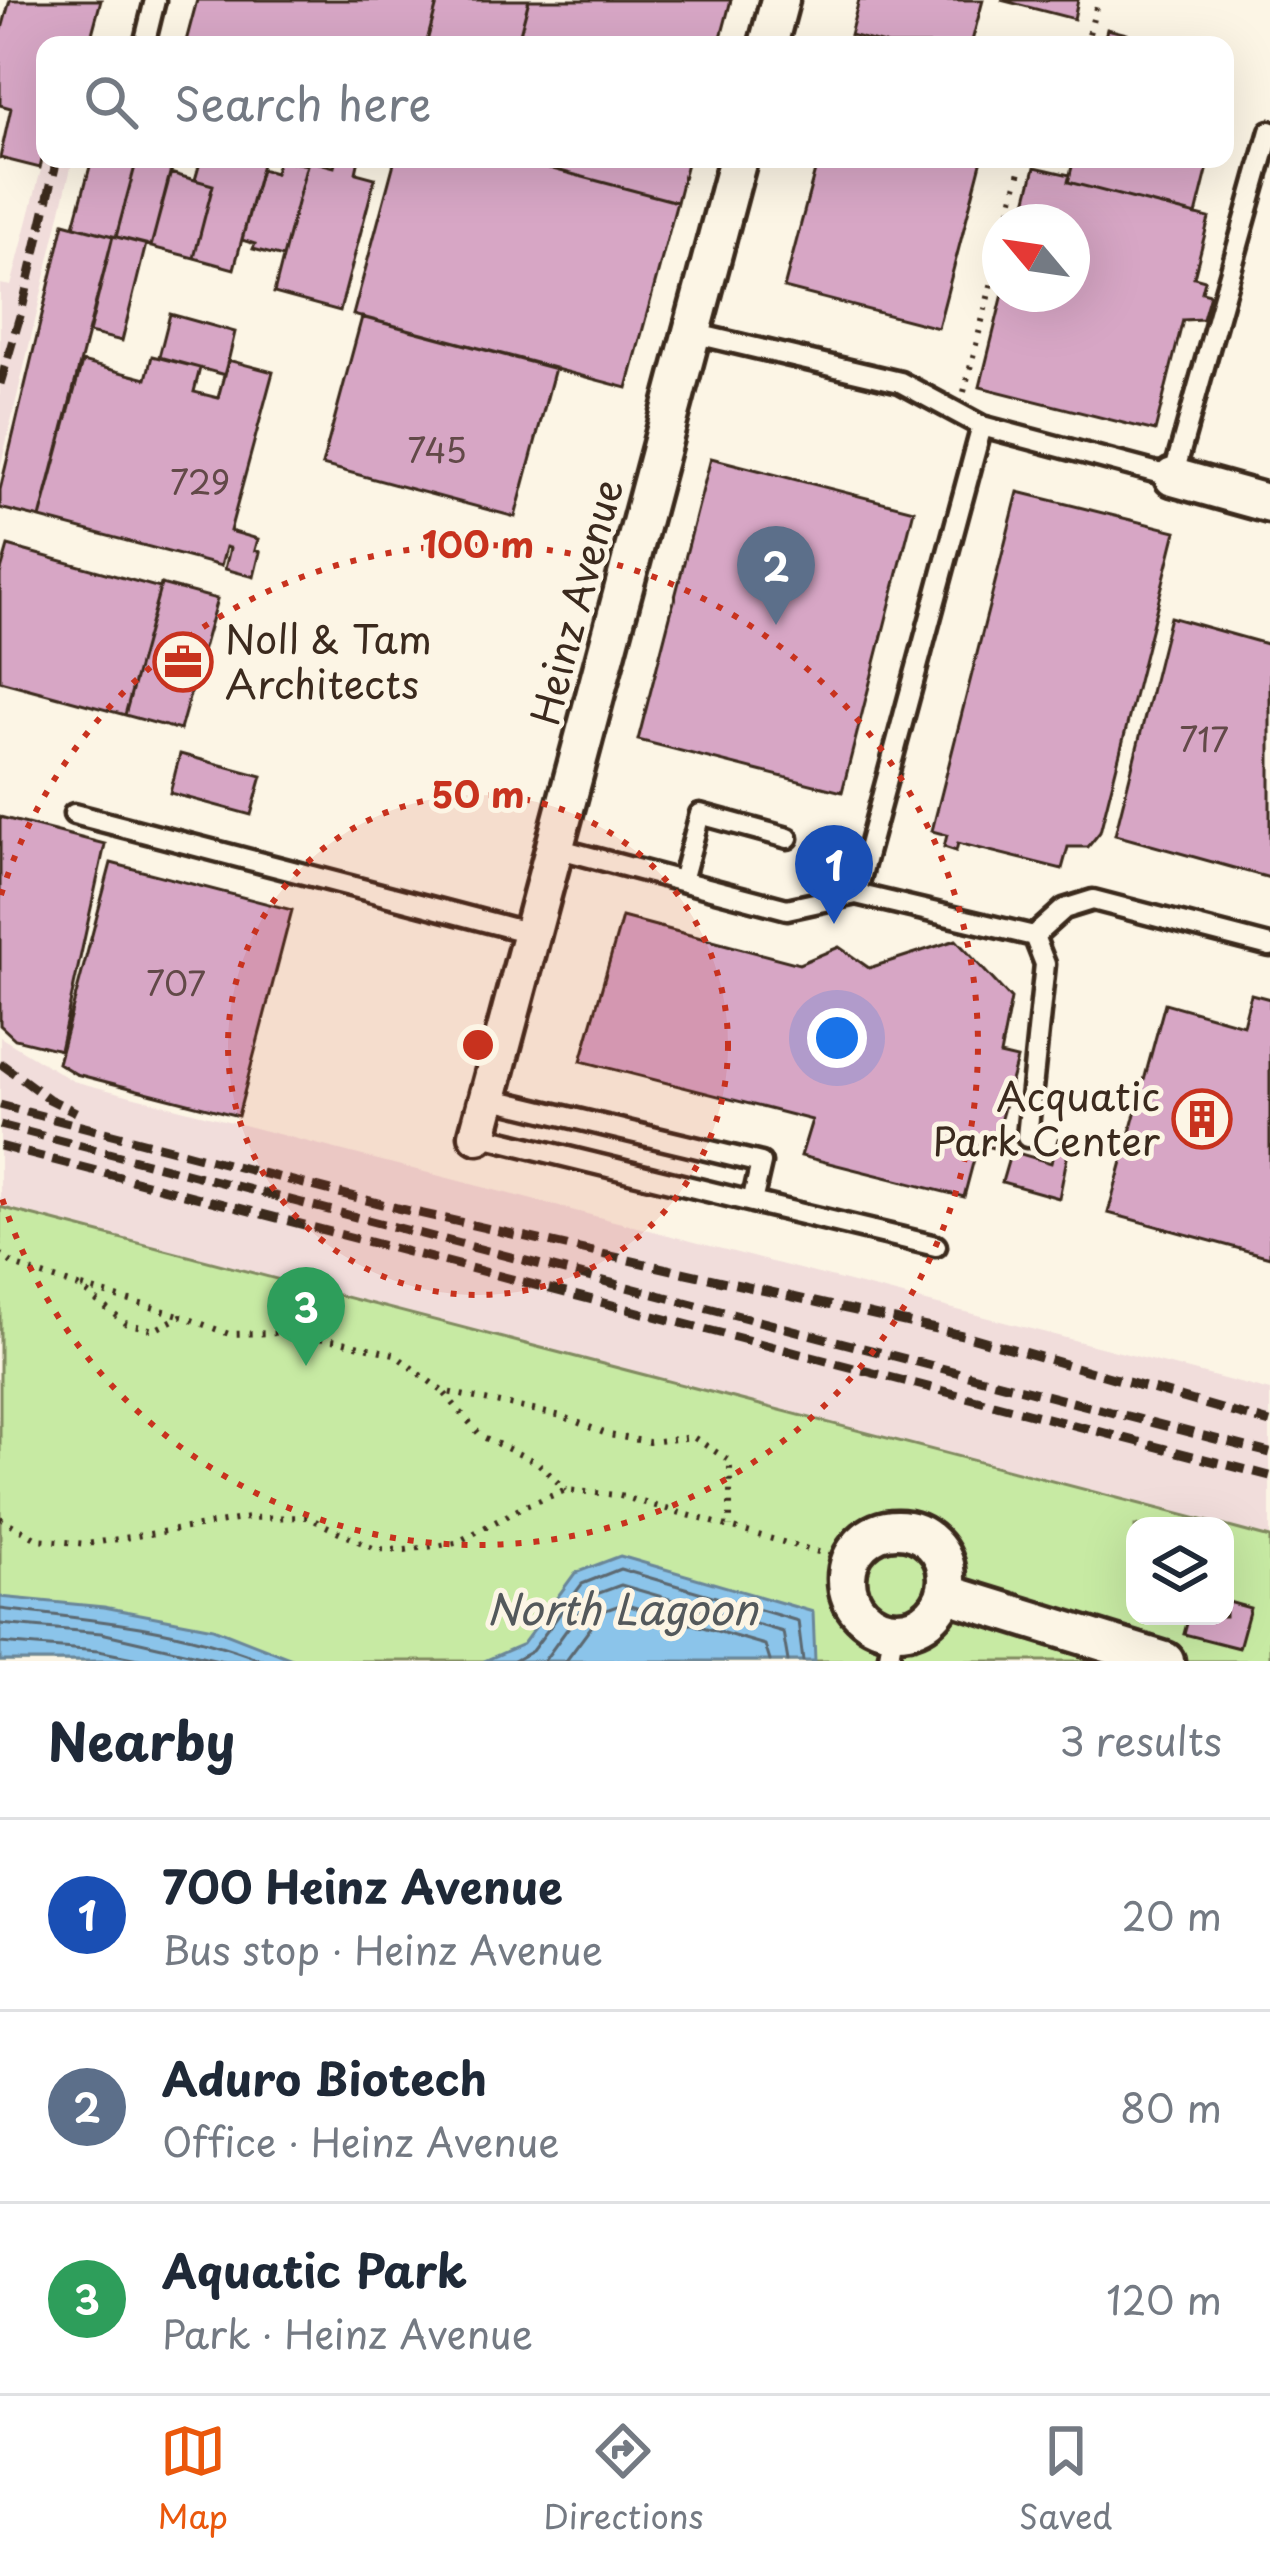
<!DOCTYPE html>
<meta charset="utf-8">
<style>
:root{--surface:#fff;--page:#f6f6f7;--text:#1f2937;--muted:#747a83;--line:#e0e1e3;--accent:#ea580c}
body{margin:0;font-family:"Playpen Sans",sans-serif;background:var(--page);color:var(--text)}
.controls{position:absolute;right:36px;bottom:36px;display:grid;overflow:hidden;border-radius:24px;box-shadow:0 12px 48px #0002}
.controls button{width:108px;height:108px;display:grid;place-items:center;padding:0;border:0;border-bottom:3px solid var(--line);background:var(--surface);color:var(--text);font:60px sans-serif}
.compass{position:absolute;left:982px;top:204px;width:108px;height:108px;border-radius:50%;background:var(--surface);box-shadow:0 12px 48px #0002;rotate:299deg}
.you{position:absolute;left:837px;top:1038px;width:42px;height:42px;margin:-30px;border:9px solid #fff;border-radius:50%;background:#1a73e8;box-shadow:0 0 0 18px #1a73e833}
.badge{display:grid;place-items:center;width:78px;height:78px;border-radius:50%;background:var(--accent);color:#fff;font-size:39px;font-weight:700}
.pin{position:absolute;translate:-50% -99px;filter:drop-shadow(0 3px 6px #0008)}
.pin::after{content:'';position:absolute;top:63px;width:42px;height:36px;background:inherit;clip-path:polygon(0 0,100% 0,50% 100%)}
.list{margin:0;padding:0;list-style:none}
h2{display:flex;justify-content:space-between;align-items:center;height:156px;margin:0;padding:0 48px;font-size:51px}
h2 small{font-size:39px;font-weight:400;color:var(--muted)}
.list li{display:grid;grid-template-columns:78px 1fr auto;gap:36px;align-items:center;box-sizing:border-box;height:192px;padding:0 48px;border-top:3px solid var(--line)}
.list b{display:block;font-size:45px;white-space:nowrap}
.list p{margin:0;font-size:39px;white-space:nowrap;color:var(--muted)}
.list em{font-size:39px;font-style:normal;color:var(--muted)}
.icon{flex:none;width:66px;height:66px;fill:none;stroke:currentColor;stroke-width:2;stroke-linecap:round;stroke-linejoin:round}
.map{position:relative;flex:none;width:1270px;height:1661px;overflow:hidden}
.search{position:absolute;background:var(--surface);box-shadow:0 12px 48px #0002;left:36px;right:36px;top:36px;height:132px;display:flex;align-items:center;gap:30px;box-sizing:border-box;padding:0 42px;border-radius:24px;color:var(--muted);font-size:45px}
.sheet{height:732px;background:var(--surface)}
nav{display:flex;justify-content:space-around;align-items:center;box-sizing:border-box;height:168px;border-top:3px solid var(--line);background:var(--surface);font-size:33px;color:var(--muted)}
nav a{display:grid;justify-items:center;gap:6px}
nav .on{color:var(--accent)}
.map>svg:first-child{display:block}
</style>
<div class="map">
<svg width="1270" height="1661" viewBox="0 0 1270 1661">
<rect width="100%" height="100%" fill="#fcf5e5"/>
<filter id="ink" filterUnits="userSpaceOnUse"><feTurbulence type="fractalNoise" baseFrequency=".00833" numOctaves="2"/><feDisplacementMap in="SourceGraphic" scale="24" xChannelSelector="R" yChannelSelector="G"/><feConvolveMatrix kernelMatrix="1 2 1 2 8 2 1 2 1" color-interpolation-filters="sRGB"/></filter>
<g filter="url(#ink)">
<path fill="#f1dddb" d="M45 154V159H73L0 469V284L11 286Z
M0 1037 73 1081 1270 1391V1538L0 1207Z"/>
<path fill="#c7eaa3" stroke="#818a60" stroke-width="3" d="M0 1207 1225 1526H1135V1616H1225V1526L1270 1538V1661H0Z"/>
<path fill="#8bc4ea" stroke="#6b8698" stroke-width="3" d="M620 1556 813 1612 815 1661H484L523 1644 575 1573Z
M0 1597 104 1607 213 1628 297 1661H0Z"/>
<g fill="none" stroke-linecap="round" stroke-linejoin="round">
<path stroke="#5b6870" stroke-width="3" d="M0 1609C91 1619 178 1627 264 1661
M0 1624 101 1633 223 1661
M0 1643 98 1651 148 1661
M514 1661 532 1651 582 1584 620 1569 798 1621 803 1661
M544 1661 591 1596 621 1585 783 1632 788 1661
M566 1661 603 1611 623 1604 765 1645 770 1661"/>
</g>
<path fill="#d7a6c5" stroke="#3b2a1e" stroke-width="3" d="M10 0H101L89 45H45V147L40 168 0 158 11 108 0 105V36Z
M197 0H438L426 45H185Z
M438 0H529L517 45H426Z
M529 0H731L719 45H517Z
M859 0H983L971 45H888L850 35Z
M1001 0H1078L1074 19Z
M1107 29 1171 45H1103Z
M92 159H137L116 237 74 226Z
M137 159 174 161 151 246 116 237Z
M201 159H259L262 164 234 269 194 258 213 185 195 180Z
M278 159 307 165 283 257 253 249 255 244 242 240 261 169 275 173Z
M336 159H359L356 173 375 178 340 311 274 293 308 160 334 167Z
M395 159H515L677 202 627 388 353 315Z
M515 159H688L677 202Z
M818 159H982L938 328 784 288Z
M1074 159H1210L1196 215 1068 182Z
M1035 167 1070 175 1068 182 1209 218 1194 277 1205 280 1202 292 1210 294 1203 319 1183 320 1155 431 980 387 1003 294H1072V222H1021Z
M170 173 213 185 194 258 151 247Z
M64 223 113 236 40 518 0 508V490Z
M113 236 146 244 122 341 89 333Z
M170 314 235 332 225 375 159 357Z
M362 317 555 368 515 517 322 465Z
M152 356 200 368 194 392 218 398 228 360 273 372 230 531 258 539 255 550 260 552 254 577 225 569 230 548 226 547 221 566 40 518 82 362 146 379Z
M711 458 914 510 842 792 638 740Z
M1018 492 1176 531 1100 832 1088 847H1068L1062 869 958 843 956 851 944 847 947 835 932 831Z
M8 546 160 588 125 715 0 681V574Z
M161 584 217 599 180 730 125 715Z
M1170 617 1270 645V878L1115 835Z
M180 754 262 776 251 815 170 793Z
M0 817 105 844 60 1050 15 1039 0 1025Z
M111 863 292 910 238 1116 76 1074 58 1063Z
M622 917 799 964 839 947 869 968 956 940 1011 999 1000 1055 1017 1059 993 1148 978 1144 964 1197 801 1156 812 1120 581 1061Z
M1251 994 1270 999V1257L1108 1213 1165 1003 1243 1025Z
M1058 1139 1070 1143 1059 1198 1002 1182 1011 1151 1051 1163Z
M1225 1601 1250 1608 1239 1648 1184 1634 1189 1616H1225Z"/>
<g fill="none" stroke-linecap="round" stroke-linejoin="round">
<defs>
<path id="service" d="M144 45 155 0
M692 333 900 382 982 426 1173 477 1270 131
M74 814 534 934
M556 848 787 909 856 894 1034 936
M682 881 700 814 788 838
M856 894 982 426
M1034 936 1064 909 1093 900 1270 946
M489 1098 761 1163 752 1202 936 1246
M478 1135 752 1202
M1027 1137 1045 964 1034 936
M888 1661 894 1629"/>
<path id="minor" d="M768 45 780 0
M1173 477 1270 504
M478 1135 738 159
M847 1579a50 50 0 1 1 100 0a50 50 0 1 1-100 0Z
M945 1593 1165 1661"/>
</defs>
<use href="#service" stroke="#3b2a1e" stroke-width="27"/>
<use href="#minor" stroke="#3b2a1e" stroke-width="45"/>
<path stroke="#3b2a1e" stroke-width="6" stroke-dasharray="3 9" stroke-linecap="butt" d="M1086 45 1098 0
M1007 222 1023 159
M964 392 1000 250
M0 1254 16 1266 79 1287 125 1323 154 1330 181 1316 229 1334 280 1333 339 1341 394 1354 442 1391 562 1416 609 1435 649 1442 693 1437 730 1461V1527
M82 1287 179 1315
M445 1394 481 1436 538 1463 566 1490
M0 1518 37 1539 87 1544 248 1518 307 1517 375 1549 405 1550 456 1543 523 1507 566 1490 617 1495 850 1561"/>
<use href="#service" stroke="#fcf5e5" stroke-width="18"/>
<use href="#minor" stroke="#fcf5e5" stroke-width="36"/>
<path stroke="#3b2a1e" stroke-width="9" stroke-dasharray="18 9" stroke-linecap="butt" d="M0 384 22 309 57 159
M0 1063 49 1099 76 1112
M0 1105 397 1208 971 1337 1270 1423
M0 1125 1270 1453
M0 1146 1270 1476"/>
</g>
</g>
<circle cx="478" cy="1045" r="250" fill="#c8321e" fill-opacity=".12"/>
<g fill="none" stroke="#c8321e" stroke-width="6" stroke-dasharray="6 12">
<circle cx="478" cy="1045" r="250"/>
<path d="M1 895A500 500 0 1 1 1 1195"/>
</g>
<defs>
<symbol id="office-ring" viewBox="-11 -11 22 22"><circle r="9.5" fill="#fcf5e5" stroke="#c8321e" stroke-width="1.5"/><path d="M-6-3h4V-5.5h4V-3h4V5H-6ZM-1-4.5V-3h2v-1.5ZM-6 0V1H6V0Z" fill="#c8321e"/></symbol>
<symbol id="building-ring" viewBox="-11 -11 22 22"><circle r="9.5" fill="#fcf5e5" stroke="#c8321e" stroke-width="1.5"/><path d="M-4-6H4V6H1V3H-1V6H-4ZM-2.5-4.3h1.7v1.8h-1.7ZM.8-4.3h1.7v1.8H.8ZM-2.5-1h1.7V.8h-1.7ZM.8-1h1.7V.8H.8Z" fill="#c8321e"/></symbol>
</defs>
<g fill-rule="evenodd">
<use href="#office-ring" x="150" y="629" width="66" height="66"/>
<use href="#building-ring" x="1169" y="1086" width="66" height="66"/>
</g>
<g text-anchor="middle" stroke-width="10" stroke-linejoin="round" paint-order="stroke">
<g font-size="33" fill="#624948">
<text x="437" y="463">745</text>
<text x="200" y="495">729</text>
<text x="1204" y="752">717</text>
<text x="176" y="996">707</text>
</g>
<g font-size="39" fill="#3b2a1e" stroke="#fcf5e5">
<text transform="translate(577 602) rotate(-75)" y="14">Heinz Avenue</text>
</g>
<g font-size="39" fill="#3b2a1e" stroke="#fcf5e5" text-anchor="start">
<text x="225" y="654">Noll &amp; Tam<tspan x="225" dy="45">Architects</tspan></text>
<text x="1160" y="1111" text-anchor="end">Acquatic<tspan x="1160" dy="45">Park Center</tspan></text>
</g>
<g font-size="42" font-style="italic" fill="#53585b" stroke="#fcf5e5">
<text x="622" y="1625">North Lagoon</text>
</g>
</g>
<circle cx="478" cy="1045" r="18" fill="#c8321e" stroke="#fcf5e5" stroke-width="6"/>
<g font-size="36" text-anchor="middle" font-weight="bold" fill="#c8321e" stroke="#fcf5e5" stroke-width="10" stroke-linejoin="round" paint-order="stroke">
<text x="478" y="558">100 m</text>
<text x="478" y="808">50 m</text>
</g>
</svg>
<div class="controls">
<button><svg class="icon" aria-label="layers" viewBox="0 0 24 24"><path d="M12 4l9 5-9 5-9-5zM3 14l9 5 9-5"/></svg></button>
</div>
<svg class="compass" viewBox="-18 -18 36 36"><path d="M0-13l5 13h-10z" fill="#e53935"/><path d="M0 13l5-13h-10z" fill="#747a83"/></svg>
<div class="you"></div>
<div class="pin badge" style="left:834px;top:924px;background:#1a4fb4">1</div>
<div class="pin badge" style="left:776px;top:625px;background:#5c6f8a">2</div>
<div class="pin badge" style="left:306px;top:1366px;background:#2e9e5b">3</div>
<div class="search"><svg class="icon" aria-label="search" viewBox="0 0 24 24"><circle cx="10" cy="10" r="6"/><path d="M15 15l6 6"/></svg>Search here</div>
</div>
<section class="sheet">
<h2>Nearby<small>3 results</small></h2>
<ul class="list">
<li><span class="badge" style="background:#1a4fb4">1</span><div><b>700 Heinz Avenue</b><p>Bus stop · Heinz Avenue</p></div><em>20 m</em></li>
<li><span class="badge" style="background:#5c6f8a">2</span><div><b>Aduro Biotech</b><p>Office · Heinz Avenue</p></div><em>80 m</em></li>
<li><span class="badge" style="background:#2e9e5b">3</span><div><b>Aquatic Park</b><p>Park · Heinz Avenue</p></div><em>120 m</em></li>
</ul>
</section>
<nav>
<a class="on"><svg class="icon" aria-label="map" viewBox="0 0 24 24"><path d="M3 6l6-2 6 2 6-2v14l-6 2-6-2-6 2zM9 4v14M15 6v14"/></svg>Map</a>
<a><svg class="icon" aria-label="directions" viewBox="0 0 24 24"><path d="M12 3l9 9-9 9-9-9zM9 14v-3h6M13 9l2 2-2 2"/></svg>Directions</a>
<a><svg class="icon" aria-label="saved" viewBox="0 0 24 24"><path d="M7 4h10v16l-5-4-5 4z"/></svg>Saved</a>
</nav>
